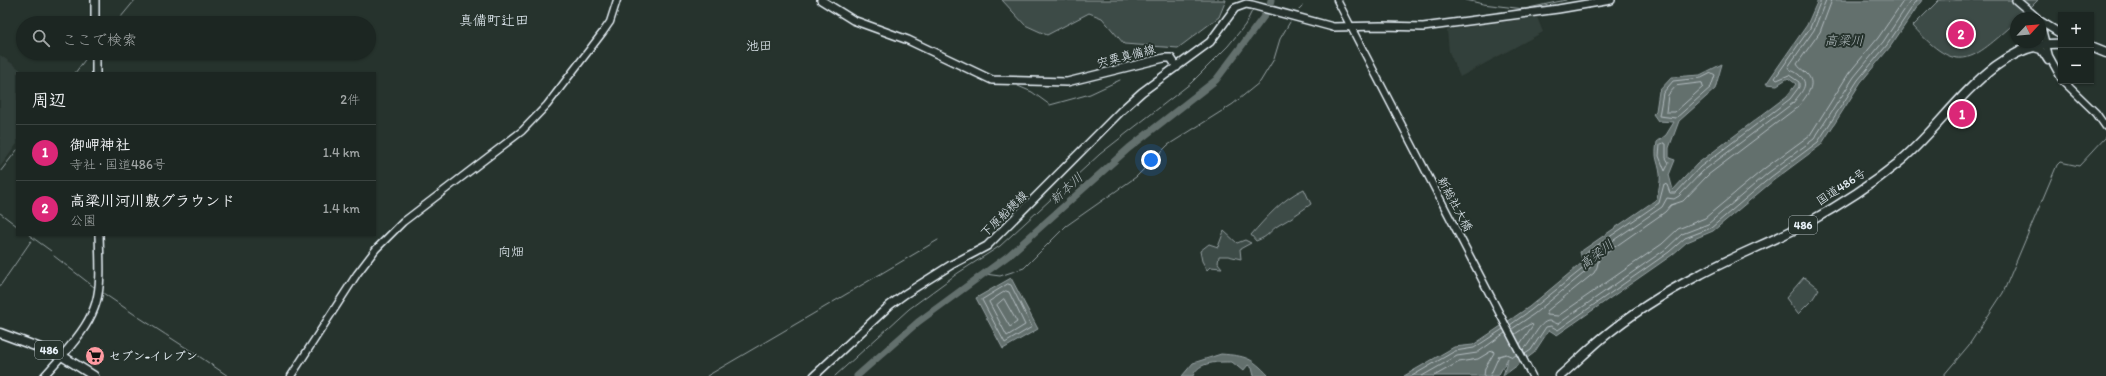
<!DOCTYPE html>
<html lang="ja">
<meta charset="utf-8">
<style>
:root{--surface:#1c2622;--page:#29322f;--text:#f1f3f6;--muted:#a0a5a5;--line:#3a4340;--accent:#db2777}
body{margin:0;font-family:Itim,"Klee One",sans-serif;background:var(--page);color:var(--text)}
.controls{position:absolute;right:12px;top:12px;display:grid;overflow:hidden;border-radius:0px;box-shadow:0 1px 3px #0004}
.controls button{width:36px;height:36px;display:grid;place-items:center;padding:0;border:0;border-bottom:1px solid var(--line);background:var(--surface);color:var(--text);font:20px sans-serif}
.compass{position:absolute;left:2010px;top:12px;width:36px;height:36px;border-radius:50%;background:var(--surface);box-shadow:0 1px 3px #0004;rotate:64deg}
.you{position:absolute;left:1151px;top:160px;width:14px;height:14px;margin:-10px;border:3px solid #fff;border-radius:50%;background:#1a73e8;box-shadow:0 0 0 6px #1a73e833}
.badge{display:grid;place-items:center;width:26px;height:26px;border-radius:50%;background:var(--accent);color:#fff;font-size:13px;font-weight:700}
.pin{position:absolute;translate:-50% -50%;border:2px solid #fff;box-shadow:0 1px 4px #0006}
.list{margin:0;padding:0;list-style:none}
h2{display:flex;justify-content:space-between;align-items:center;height:52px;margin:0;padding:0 16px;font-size:17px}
h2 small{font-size:13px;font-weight:400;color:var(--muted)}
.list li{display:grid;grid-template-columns:26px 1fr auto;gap:12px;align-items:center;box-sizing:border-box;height:56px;padding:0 16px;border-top:1px solid var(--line)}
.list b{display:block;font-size:15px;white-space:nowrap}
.list p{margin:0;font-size:13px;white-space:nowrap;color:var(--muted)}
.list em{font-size:13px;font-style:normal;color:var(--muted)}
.icon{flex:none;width:22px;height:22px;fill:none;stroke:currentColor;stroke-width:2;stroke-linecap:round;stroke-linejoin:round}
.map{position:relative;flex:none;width:2106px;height:376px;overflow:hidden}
.search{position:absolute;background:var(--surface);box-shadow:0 1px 3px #0004;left:16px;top:16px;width:360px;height:44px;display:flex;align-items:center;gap:10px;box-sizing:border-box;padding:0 14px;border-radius:22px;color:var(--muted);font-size:15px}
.panel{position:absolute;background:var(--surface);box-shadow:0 1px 3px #0004;left:16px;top:72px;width:360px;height:164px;border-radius:0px}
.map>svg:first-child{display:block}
</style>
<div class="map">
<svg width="2106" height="376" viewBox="0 0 2106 376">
<rect width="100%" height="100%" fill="#26332d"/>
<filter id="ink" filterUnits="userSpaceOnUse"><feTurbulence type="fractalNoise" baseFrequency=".025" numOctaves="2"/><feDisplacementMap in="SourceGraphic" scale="8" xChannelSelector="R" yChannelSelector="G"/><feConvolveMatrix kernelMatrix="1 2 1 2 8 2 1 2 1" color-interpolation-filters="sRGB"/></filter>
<g filter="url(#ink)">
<path fill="#333f3a" d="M1537 17 1543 32 1460 77 1449 52 1447 30Z
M0 55 25 73H17V144L0 167Z"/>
<path fill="#3e4b47" stroke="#939ea0" d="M1002 0H1226L1219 17 1178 48 1124 44 1102 18 1089 13 1047 35 1025 25Z
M1939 0H2038L2020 18H2016V22C1971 61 1959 77 1913 26Z
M1304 189 1311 204C1300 212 1290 219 1279 225 1269 231 1270 236 1256 241L1251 235C1266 218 1282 199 1304 189Z
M1224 231 1237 243 1245 240 1251 243 1240 249 1241 259 1228 256H1219L1218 263 1222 268 1210 267 1207 270 1202 261 1200 251 1209 244 1218 247Z
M1804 277 1819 289 1812 300 1798 314 1786 298Z"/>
<path fill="#636f6d" stroke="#98a3a5" d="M1818 0H1922L1890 47 1861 82 1821 145 1774 180 1713 231 1687 242 1672 255 1557 335 1549 330 1534 353 1503 376 1508 358 1498 376H1404L1454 347 1473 345 1529 307 1583 262 1580 252 1657 199C1658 191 1661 182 1660 174 1658 159 1654 160 1657 142L1666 135 1674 122 1658 121 1653 114 1656 111 1659 91 1672 77 1700 75 1722 64 1715 89 1679 121 1669 148V158L1675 160 1669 175 1673 190 1697 164 1787 96 1796 84 1788 78 1777 85 1766 84 1807 25Z
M1011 278 1038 329 1003 349 976 298Z
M1221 354C1246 356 1251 357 1269 376H1254L1252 368 1248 365 1243 371 1232 362C1219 362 1198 361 1193 376H1182L1193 363Z"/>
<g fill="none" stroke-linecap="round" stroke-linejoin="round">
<path stroke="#b3bdc0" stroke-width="1" d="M1832 0 1820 32 1797 64C1799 68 1802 69 1806 73 1818 84 1806 96 1799 106L1708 175 1683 201 1671 205 1665 212 1599 258 1597 267 1594 273 1547 311V315L1558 316 1662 244 1678 229 1705 218 1765 168 1810 135 1849 73 1878 38 1904 0
M1712 73 1715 75 1711 87 1676 118 1659 116 1663 93 1673 81 1701 78Z
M1702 83 1703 87 1675 112H1666L1668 95 1676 86Z
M1664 143 1666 144V158L1669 163 1665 171 1659 156 1660 145Z
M1008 284 1011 285 1032 327 1005 343 982 300Z
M1006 291 1009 292 1025 325 1007 336 989 302Z
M1004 299 1017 322 1010 327 997 305Z
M1510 325 1531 310 1586 266 1587 262 1586 253 1659 203 1664 184 1667 185 1670 193H1676L1700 167 1790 99 1799 87V82L1789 75 1777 80 1775 78 1810 28 1821 0
M1512 329 1534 314 1589 269 1592 264V255L1662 207 1667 198 1674 199 1679 196 1703 171 1793 103C1803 90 1812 83 1795 72 1791 70 1789 70 1788 67L1814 30 1826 0
M1515 334 1530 324 1533 325 1520 344
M1523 350C1531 344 1539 321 1549 321 1552 321 1555 323 1558 324L1666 249 1682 234 1708 224 1768 173 1814 139 1854 77 1883 42 1911 0
M1525 354 1531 350 1546 327 1551 326 1558 330 1669 252 1685 238 1711 228 1771 177 1818 142 1858 80 1887 45 1917 0
M1412 376 1455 351 1474 348 1503 329
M1422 376 1457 356 1477 353 1505 333
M1434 376 1459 362 1478 359 1493 350 1494 353 1485 368 1484 376
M1490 376 1499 356 1506 354 1513 357 1516 355"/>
<path stroke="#98a3a5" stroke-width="1" d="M1466 0 1483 4 1524 9 1566 0
M1299 9 1302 6
M116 23 135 0
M75 73 90 53
M1018 86 1032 92 1050 105 1090 94 1120 80
M0 172 17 150
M0 213 17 226
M29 235 51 251
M54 256 94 287
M985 274 1000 276 1024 268 1066 226 1136 177 1168 145 1233 104 1260 82 1274 59 1280 39 1290 22
M0 286 31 241
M103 293C144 322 187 347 228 376
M833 302 938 240
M707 376 830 304
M835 376 909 309 958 273 1000 246 1100 154 1191 83 1228 46 1245 25 1253 9
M1943 376 1969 345 2003 293 2057 165 2060 162 2079 166 2106 137"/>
<path stroke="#636f6d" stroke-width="7" d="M857 376 918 322 1008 256 1129 148 1216 80 1268 11 1271 0"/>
<defs>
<path id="minor" d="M1337 0 1532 376
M2040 21 2049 56 2061 78
M2034 48 2041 50 2048 61
M2019 51 2023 47 2035 42
M2063 81 2096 113 2106 127
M44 376 62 356
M291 376 357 274 376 249 403 222 522 131 547 105 603 32 610 22 617 0"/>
<path id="major" d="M95 0V23
M821 0 853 20 908 40 992 80 1067 82 1164 58H1171L1177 67
M2016 0 2037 18
M2040 21 2061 34
M96 53V73
M62 356C103 309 101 295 99 235
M814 376 890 305 905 294 951 265 987 246 1122 110 1142 92 1210 42 1235 8 1246 4 1252 5 1333 27 1381 26 1423 27 1558 9 1611 0"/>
<path id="highway" d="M2091 47 2106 53
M0 333 62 356 94 376
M1560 376C1574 364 1587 351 1601 339 1631 314 1666 292 1701 274 1736 255 1774 241 1809 222 1838 206 1872 184 1898 163 1948 123 1990 40 2061 44"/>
</defs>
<use href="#minor" stroke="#e8f1f8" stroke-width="9"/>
<use href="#major" stroke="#e8f1f8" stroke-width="10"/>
<use href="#highway" stroke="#e8f1f8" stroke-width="11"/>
<use href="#minor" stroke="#26332d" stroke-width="6"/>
<use href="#major" stroke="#26332d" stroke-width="7"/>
<use href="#highway" stroke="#26332d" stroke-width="8"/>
</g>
</g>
<defs>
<symbol id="supermarket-disc" viewBox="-11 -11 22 22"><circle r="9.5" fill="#ff9aa2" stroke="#26332d"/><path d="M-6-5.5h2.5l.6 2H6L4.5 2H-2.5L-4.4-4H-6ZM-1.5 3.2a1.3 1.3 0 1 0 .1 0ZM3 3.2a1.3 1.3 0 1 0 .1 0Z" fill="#111"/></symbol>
</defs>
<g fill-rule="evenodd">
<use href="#supermarket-disc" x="84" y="345" width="22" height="22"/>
</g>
<g text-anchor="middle" stroke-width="4" stroke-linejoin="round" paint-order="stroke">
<g fill="#26332d" stroke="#aeb8bb" stroke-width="1">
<rect x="1789" y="216" width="28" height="18" rx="3"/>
<rect x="35" y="341" width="28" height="18" rx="3"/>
</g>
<g font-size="11" font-weight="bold" fill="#e8f1f8">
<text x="1803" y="229">486</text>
<text x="49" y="354">486</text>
</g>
<g font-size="12" fill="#e8f1f8" stroke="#26332d">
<text transform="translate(1126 56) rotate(-14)" y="4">宍粟真備線</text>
<text transform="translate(1841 187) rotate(-33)" y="4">国道486号</text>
<text transform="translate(1455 204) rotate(62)" y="4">新総社大橋</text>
<text transform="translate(1004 214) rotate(-44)" y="4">下原船穂線</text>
</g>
<g font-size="12" font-weight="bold" fill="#e8f1f8" stroke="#26332d" text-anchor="start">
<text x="109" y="360">セブン-イレブン</text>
</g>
<g font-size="13" font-style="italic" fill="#b3bdc0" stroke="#26332d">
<text x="1844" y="45">高梁川</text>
<text transform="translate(1066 188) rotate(-42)" y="5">新本川</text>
<text transform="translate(1596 254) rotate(-38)" y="5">高梁川</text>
</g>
<g font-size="13" fill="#e8f1f8" stroke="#26332d">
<text x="759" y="50">池田</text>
<text x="511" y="256">向畑</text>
</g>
<g font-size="14" fill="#e8f1f8" stroke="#26332d">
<text x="494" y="25">真備町辻田</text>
</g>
</g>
</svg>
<div class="controls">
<button>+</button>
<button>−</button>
</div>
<svg class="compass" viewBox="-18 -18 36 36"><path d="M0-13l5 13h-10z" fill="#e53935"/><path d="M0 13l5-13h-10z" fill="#a0a5a5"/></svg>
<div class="you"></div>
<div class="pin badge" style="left:1962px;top:114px">1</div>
<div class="pin badge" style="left:1961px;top:34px">2</div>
<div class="search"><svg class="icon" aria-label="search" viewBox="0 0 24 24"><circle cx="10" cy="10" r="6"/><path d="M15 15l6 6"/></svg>ここで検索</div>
<section class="panel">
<h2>周辺<small>2件</small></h2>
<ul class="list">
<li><span class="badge">1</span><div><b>御岬神社</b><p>寺社 · 国道486号</p></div><em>1.4 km</em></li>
<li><span class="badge">2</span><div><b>高梁川河川敷グラウンド</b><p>公園</p></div><em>1.4 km</em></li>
</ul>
</section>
</div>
